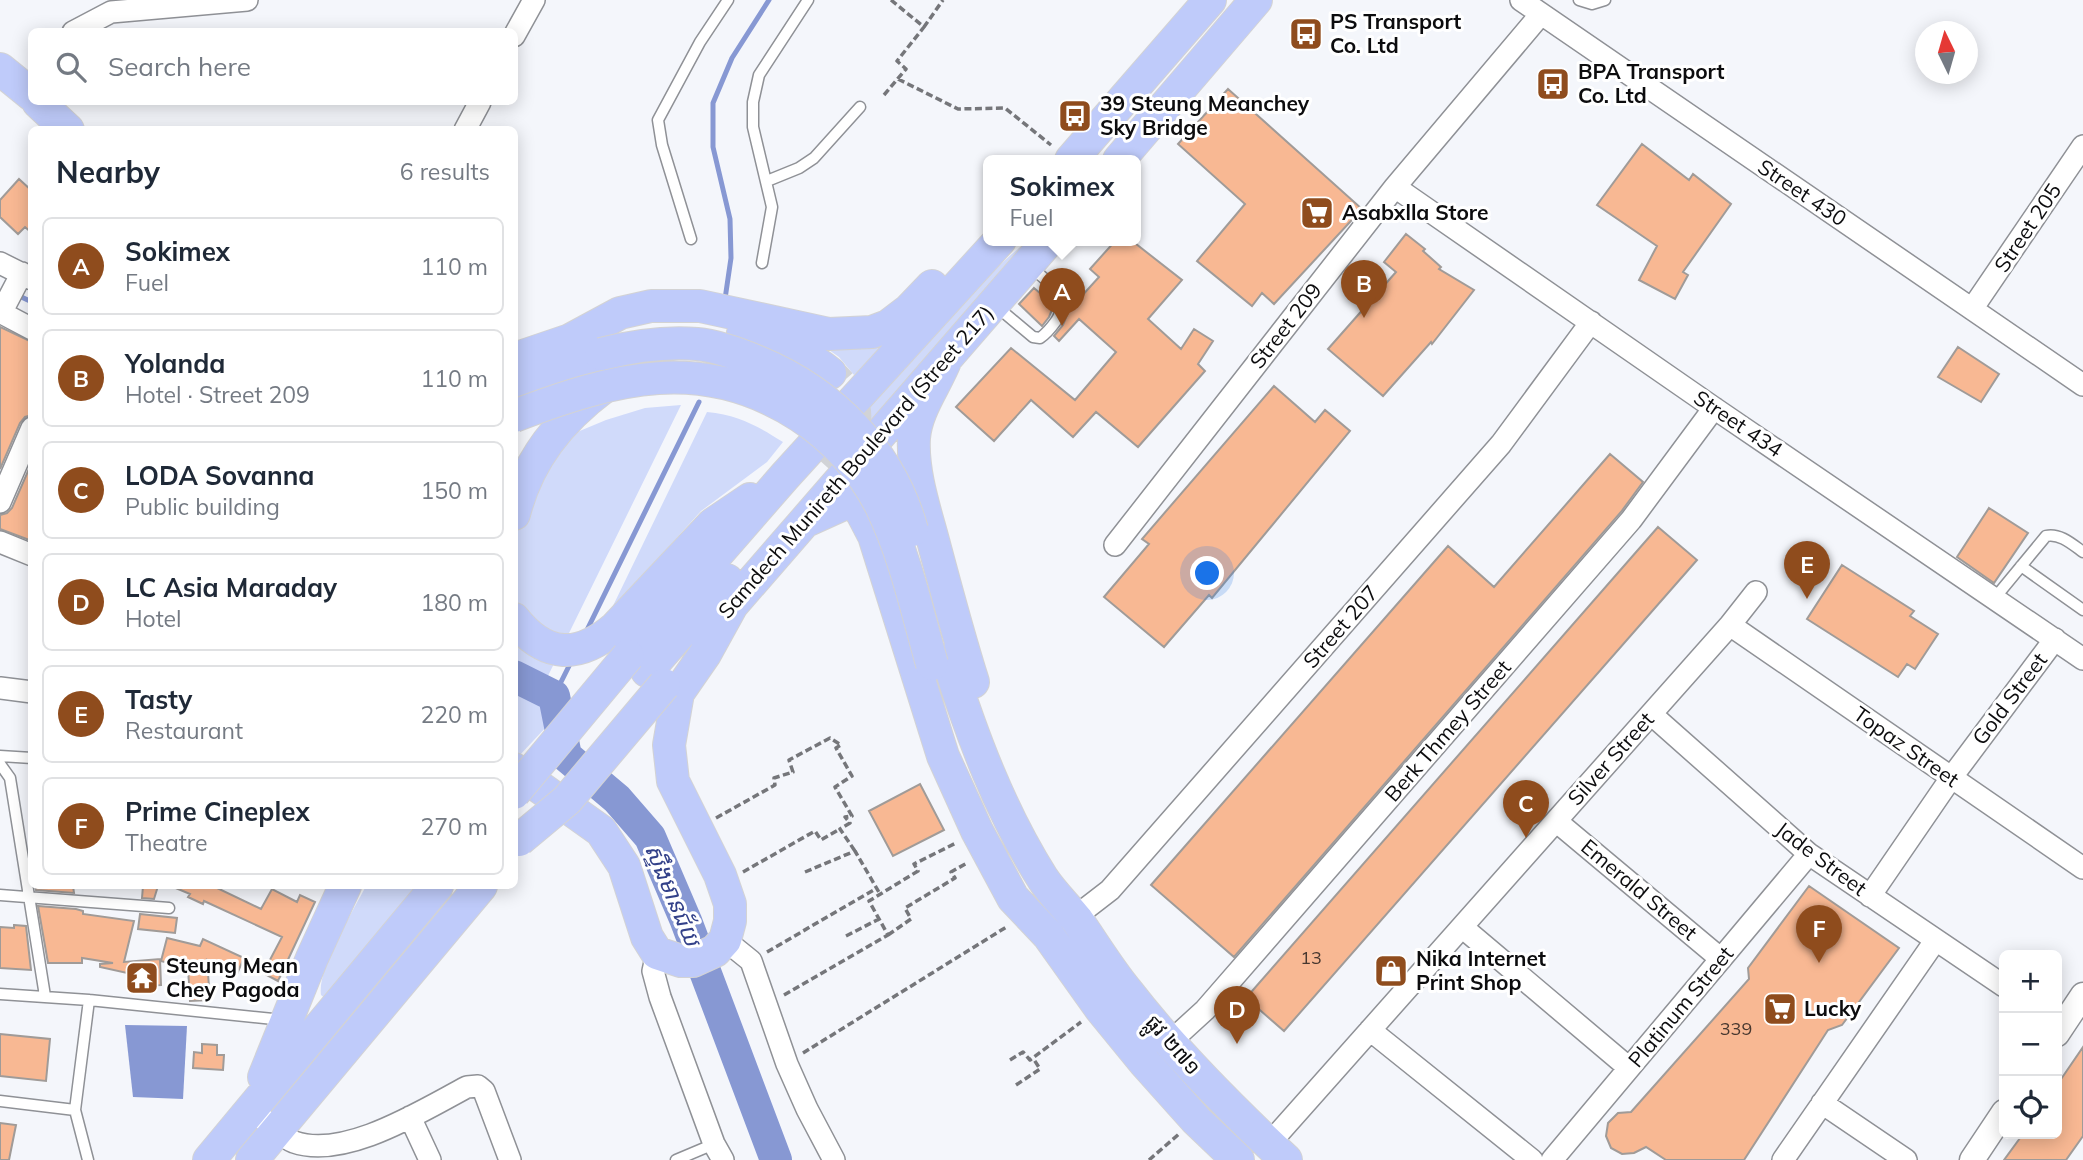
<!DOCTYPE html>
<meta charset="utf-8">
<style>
:root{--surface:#fff;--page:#f2f2f3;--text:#1f2937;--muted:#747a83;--line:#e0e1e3;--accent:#8f4c1d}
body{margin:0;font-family:Mulish,"Noto Sans Khmer",sans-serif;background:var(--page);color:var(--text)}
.controls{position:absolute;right:21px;bottom:21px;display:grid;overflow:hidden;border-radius:10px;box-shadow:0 4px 18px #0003}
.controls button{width:63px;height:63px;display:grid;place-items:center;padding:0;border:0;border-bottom:2px solid var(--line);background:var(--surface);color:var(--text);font:35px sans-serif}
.compass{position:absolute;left:1915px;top:21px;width:63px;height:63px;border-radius:50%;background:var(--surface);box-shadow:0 4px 18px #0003;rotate:355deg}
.you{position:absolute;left:1208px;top:574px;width:24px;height:24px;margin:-18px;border:5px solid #fff;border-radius:50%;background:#1a73e8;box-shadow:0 0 0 10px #1a73e833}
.badge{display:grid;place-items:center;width:46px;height:46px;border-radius:50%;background:var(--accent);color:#fff;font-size:23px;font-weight:700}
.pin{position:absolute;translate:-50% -58px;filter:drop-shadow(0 2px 4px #0008)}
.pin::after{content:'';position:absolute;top:37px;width:24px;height:21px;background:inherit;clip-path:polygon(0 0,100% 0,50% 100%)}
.popup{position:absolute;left:983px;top:155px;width:158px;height:91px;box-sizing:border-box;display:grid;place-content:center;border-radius:10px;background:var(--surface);filter:drop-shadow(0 2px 5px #0005);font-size:23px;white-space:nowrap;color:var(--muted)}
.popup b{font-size:26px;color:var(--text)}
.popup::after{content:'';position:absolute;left:50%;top:100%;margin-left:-14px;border:14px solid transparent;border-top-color:var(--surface)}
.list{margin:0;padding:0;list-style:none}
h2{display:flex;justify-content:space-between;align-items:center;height:91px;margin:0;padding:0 28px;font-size:30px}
h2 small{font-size:23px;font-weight:400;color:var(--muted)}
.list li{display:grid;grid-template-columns:46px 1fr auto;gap:21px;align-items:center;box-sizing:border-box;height:98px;margin:0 14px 14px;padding:0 14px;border:2px solid var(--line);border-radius:10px}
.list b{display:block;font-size:26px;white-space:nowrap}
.list p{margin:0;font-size:23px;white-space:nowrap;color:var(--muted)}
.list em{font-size:23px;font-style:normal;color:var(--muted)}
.icon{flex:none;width:38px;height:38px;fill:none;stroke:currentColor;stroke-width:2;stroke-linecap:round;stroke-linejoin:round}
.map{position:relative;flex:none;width:2083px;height:1160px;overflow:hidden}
.search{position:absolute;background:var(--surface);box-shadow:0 4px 18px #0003;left:28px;top:28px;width:490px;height:77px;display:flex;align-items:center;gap:18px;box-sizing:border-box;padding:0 24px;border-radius:10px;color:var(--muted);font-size:26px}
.panel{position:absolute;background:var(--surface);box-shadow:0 4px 18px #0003;left:28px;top:126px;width:490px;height:763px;border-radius:10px}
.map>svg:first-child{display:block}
</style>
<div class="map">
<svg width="2083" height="1160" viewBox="0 0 2083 1160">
<rect width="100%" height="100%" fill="#f4f6fb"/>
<path fill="#d0dafa" d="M1021 246 973 313 869 435 866 410 960 300Z
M909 326 854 375 839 357 829 350Z
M681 405 544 684 515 667V458L606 420 645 408Z
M707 412C739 415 757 426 783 442L767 462 701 511 610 612Z
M514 691 544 706 548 725 519 756 515 752Z
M366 886H417L327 1000 321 995C317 969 353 911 366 886Z"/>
<path fill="#8798d3" d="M125 1025 187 1026 183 1099 133 1097Z"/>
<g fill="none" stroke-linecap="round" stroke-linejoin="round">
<path stroke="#8798d3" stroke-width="5" d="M15 294 32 302
M725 299 731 258 730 219 713 147V103L732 58 769 0
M586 632 699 402
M554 696 572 660"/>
<path stroke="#8798d3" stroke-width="32" d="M514 676 554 696 566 756 617 799 650 837 686 921 776 1160"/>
</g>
<path fill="#f8b893" stroke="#a09b98" stroke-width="2" d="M1228 89 1362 209 1274 304 1262 293 1252 306 1197 261 1245 204 1178 144Z
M1642 144 1689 180 1693 174 1731 204 1683 272 1688 275 1675 299 1639 280 1657 246 1597 205Z
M19 179 32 191V233L25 227 18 234 0 217V200Z
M1406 234 1425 249 1423 251 1441 267 1439 269 1474 290 1432 344 1431 342 1383 396 1328 349 1396 272 1384 262Z
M1116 240H1131L1182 280 1148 319 1181 349 1194 329 1213 341 1198 364 1205 371 1138 447 1096 412 1073 437 1031 400 994 441 956 407 1011 348 1075 400 1116 352 1079 319 1059 341 1054 336 1063 325 1069 310 1099 277 1090 269Z
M1034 288 1054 305 1049 317 1042 326 1019 304Z
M0 327 32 342V415L25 417 20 423 0 469Z
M1958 347 1999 374 1981 402 1938 377Z
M1274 386 1315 422 1325 410 1350 431 1212 598 1209 595 1164 647 1104 597 1149 544 1142 539Z
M1610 454 1643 482 1621 512 1234 957 1151 885 1448 546 1494 587Z
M32 462V541L0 529V515L7 513 12 508Z
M1989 508 2028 533 1994 583 1957 557Z
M1658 527 1697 560 1284 1031 1246 998Z
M1842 565 1914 611 1910 616 1938 634 1915 669 1907 664 1898 677 1807 619Z
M920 784 944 830 893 856 869 811Z
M35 886H73L74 893 36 890Z
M143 886H158L154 899 142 898Z
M171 886H213L261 909 272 889 297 902 300 895 315 902 278 981 263 973 282 937 204 901 203 904 188 897 190 894Z
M1809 886 1899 948 1842 1025 1828 1030 1744 1160H1666L1646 1147 1634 1153 1622 1154 1611 1148 1606 1136 1608 1123 1618 1113 1631 1112 1749 979 1748 968Z
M38 906 76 909 83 911V914L134 921 124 962 160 959 161 985 141 986V976L100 967V964L113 963 82 958V963H48Z
M140 914 177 918 175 933 138 929Z
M14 925 26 926 31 970 0 968V927L14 928Z
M167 938 200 946 203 939 244 958 237 974 207 960 210 1000 190 1001 188 968 161 961Z
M0 1034 50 1039 46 1081 0 1076Z
M202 1044 217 1045V1055H224L223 1070 193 1068 194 1052 202 1053Z
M2083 1047V1136L2066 1160H2004L2023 1134H2057V1085Z
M0 1123 16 1125 9 1160H0Z"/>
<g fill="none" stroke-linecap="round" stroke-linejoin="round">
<path stroke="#d1d3d7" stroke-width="32" stroke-dasharray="32 16" stroke-linecap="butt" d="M827 467C859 431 869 409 830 373"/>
<defs>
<path id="service" d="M1579 0 1592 4 1605 0
M767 181 799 168 814 158 860 107
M691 239 662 145 658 120 700 42 728 0
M762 263 772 207 753 127V102L759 75 808 0
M996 306 1033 337 1040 338C1047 333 1051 328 1056 321 1073 295 1049 284 1031 267
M2021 566 2083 610
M1994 599 2046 536C2060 533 2072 544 2083 552
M0 756 32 758
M0 764 10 778 45 996
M0 895 169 908
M0 994 89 1000 283 1020
M0 1101 75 1110
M88 1160 75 1110 89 1000
M676 1160 714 1144"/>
<path id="minor" d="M1521 0 2083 385
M73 32 111 12 247 0
M514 36 534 0
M465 130 480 102
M1395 187 1714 408 2083 659
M0 263 32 279
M1972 309 2083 146
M0 312 32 329
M1 313 22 273
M0 502 32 428
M0 542 32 555
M1115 545 1395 187 1541 14
M1730 625 2083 868
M0 688 32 692
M1651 714 1809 854 2004 986
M1556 821 1721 959
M1870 896 1951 778 2055 639
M1075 917 1110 890 1501 444 1591 322
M1462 927 1629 1068
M725 940 751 961 787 1064 807 1109 834 1160
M657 953 653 971 660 997 714 1144 723 1160
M1370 1030 1532 1160
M1170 1042 1205 1010 1631 520 1714 408
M1822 1103 1906 1160
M251 1108C264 1119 279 1136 294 1142 345 1160 423 1110 467 1087L478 1086 484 1091 510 1160
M410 1117 430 1160
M1269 1144 1730 625 1756 592
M1552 1160 1809 854
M1783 1160 1935 941"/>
<path id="tertiary" d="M2057 1034 2083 995
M1972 1160 2004 1112"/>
<path id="primary" d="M0 69 32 95
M38 102 68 130
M1071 160 1210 0
M1119 160 1256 0
M743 333C774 340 805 353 830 373
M514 359 570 340 620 313 651 306H700L829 334 872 332 888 326 909 310 932 286
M946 359C936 385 916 410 914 438 912 475 926 513 935 548 947 593 959 638 973 682
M514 389 577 361 601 354
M514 514C528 459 560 420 604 387
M806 521 848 502 856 505 862 513 874 536 943 756 977 831 1013 898 1048 935 1100 1008 1145 1063 1196 1120 1238 1160
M514 619C546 659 579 659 616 627L713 524 750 499
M719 620 1049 240
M628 656 785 476 1000 240
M948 660C972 736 1000 811 1043 879 1053 894 1066 906 1077 920 1093 943 1108 968 1126 990 1174 1052 1229 1107 1286 1160
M647 671 727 580
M514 769 601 831 624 866 647 937 657 953 681 961H693L715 951 725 940 730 921V904L720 875 673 781 669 745 678 693 705 654 732 605
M264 1077 312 958 345 886
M209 1160 437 886
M252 1160 481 886"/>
</defs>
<use href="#service" stroke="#8f9196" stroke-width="13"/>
<use href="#minor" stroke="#8f9196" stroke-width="24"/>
<use href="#tertiary" stroke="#8f9196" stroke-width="27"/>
<use href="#primary" stroke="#d3d3d4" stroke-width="34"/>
<path stroke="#75767a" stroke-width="3.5" stroke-dasharray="7 3.5" stroke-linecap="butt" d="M891 0 924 27 943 0
M898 79 958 109 1005 108 1051 145
M884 95 906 69 897 61 924 27
M716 818 775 785 774 778 793 772 789 760 830 738 841 745 836 748 852 776 835 787 852 816 845 817 850 823 840 829 855 851
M743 872 815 831 821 840 840 829
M805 872 855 851 880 894
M888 935 911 919 905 908 955 878 951 872 967 863
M846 936 879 919
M767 952 877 888
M784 995 888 935 869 901 918 871 914 864 956 843
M803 1053 1008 926
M1010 1060 1023 1052 1030 1060 1081 1022
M1016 1085 1040 1069 1033 1058
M1149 1160 1179 1134"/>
<use href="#service" stroke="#fff" stroke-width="10"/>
<use href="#minor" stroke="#fff" stroke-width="21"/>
<use href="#tertiary" stroke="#fff" stroke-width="24"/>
<use href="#primary" stroke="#bfcbfa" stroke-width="32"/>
<defs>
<path id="primary-bridge" d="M601 354C633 346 664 341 697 344 718 346 739 354 758 362 833 393 890 452 912 530
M514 416C614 378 703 353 800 416 834 438 863 470 881 506 905 555 917 611 932 664
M514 793 628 656
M519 840 567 800 664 685"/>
</defs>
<use href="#primary-bridge" stroke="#d3d3d4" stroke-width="34" stroke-linecap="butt"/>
<use href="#primary-bridge" stroke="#bfcbfa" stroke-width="32"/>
</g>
<defs>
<symbol id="bus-square" viewBox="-11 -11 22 22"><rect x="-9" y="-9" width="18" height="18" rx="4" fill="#8f4c1d" stroke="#fff"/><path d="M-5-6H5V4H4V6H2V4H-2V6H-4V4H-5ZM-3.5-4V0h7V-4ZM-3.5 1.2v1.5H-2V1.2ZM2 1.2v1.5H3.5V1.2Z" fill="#fff"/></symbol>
<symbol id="supermarket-square" viewBox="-11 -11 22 22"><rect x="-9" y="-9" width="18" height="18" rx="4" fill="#8f4c1d" stroke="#fff"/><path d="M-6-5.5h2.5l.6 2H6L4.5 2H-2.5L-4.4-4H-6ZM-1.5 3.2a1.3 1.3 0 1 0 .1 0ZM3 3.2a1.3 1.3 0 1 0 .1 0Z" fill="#fff"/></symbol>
<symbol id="shop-square" viewBox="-11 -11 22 22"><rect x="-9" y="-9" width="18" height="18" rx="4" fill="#8f4c1d" stroke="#fff"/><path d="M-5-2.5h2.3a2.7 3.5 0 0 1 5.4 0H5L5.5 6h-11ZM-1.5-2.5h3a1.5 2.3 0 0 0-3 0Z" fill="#fff"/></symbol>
<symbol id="temple-square" viewBox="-11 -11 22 22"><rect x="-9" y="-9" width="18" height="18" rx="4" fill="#8f4c1d" stroke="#fff"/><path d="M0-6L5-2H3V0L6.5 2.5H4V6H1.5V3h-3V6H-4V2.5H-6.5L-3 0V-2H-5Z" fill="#fff"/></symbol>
</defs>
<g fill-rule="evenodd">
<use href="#bus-square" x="1287" y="15" width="38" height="38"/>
<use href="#bus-square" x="1534" y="65" width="38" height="38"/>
<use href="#bus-square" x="1056" y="97" width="38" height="38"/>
<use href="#supermarket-square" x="1298" y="194" width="38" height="38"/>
<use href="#shop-square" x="1372" y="952" width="38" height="38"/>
<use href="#temple-square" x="123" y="959" width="38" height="38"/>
<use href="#supermarket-square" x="1761" y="990" width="38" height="38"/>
</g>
<g text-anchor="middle" stroke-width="6" stroke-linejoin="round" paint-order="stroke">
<g font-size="18" fill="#47372f">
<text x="1311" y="964">13</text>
<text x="1736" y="1035">339</text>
</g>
<g font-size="21" font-weight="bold" fill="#0c0c0e" stroke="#fff" text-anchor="start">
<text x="1330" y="29">PS Transport<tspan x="1330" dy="24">Co. Ltd</tspan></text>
<text x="1578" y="79">BPA Transport<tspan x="1578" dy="24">Co. Ltd</tspan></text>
<text x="1100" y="111">39 Steung Meanchey<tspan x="1100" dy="24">Sky Bridge</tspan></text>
<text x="1342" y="220">Asabxlla Store</text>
<text x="1416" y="966">Nika Internet<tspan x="1416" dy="24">Print Shop</tspan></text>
<text x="166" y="973">Steung Mean<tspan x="166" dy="24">Chey Pagoda</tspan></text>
<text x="1804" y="1016">Lucky</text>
</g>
<g font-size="21" fill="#0c0c0e" stroke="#fff">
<text transform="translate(1802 193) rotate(34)" y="7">Street 430</text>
<text transform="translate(2028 228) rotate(-56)" y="7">Street 205</text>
<text transform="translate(1286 326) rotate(-52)" y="7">Street 209</text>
<text transform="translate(1738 424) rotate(34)" y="7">Street 434</text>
<text transform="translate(856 462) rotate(-49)" y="7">Samdech Munireth Boulevard (Street 217)</text>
<text transform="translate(1341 627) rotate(-49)" y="7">Street 207</text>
<text transform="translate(2010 699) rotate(-53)" y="7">Gold Street</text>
<text transform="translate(1448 731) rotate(-49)" y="7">Berk Thmey Street</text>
<text transform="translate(1906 747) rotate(35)" y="7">Topaz Street</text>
<text transform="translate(1611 759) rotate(-48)" y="7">Silver Street</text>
<text transform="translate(1821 859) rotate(37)" y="7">Jade Street</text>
<text transform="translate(1639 890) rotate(40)" y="7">Emerald Street</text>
<text transform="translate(1681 1007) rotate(-50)" y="7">Platinum Street</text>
<text transform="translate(1173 1045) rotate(49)" y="7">ផ្លូវ ២៧១</text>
</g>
<g font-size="23" font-style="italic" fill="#334189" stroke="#fff">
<text transform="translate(673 895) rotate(67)" y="8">ស្ទឹងមានជ័យ</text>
</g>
</g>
</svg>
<div class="controls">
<button>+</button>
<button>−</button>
<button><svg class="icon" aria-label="locate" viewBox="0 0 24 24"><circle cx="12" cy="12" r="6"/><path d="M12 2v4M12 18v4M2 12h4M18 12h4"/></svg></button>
</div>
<svg class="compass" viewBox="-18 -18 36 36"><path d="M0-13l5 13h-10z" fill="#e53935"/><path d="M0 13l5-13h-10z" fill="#747a83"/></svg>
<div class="you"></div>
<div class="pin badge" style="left:1062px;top:326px">A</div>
<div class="popup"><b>Sokimex</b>Fuel</div>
<div class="pin badge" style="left:1364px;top:318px">B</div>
<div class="pin badge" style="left:1526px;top:838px">C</div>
<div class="pin badge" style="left:1237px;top:1044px">D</div>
<div class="pin badge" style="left:1807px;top:599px">E</div>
<div class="pin badge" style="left:1819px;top:963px">F</div>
<div class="search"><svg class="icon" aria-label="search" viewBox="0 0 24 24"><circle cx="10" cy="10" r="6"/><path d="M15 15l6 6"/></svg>Search here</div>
<section class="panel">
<h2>Nearby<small>6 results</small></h2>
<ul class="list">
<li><span class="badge">A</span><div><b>Sokimex</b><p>Fuel</p></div><em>110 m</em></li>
<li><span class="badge">B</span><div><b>Yolanda</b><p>Hotel · Street 209</p></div><em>110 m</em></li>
<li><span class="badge">C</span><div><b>LODA Sovanna</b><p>Public building</p></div><em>150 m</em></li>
<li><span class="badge">D</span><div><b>LC Asia Maraday</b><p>Hotel</p></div><em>180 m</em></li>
<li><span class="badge">E</span><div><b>Tasty</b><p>Restaurant</p></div><em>220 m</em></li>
<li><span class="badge">F</span><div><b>Prime Cineplex</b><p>Theatre</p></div><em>270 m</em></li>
</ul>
</section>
</div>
